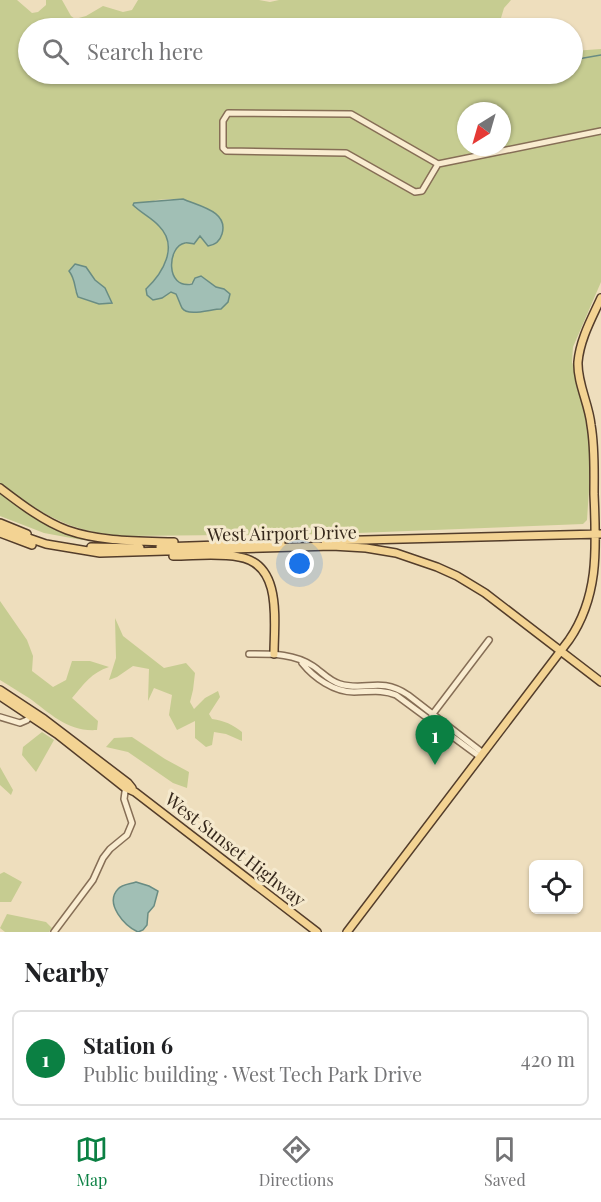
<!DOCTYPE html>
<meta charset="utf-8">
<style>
:root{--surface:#fff;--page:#f2f2f2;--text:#202124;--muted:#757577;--line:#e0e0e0;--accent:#0b8043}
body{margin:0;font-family:"Playfair Display",serif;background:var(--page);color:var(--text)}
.controls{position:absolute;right:18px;bottom:18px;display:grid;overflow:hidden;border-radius:9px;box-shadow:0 2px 4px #0004}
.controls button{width:54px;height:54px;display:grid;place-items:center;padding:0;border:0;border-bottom:2px solid var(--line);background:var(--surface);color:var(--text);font:30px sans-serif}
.compass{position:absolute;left:457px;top:102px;width:54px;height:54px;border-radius:50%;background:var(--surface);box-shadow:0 2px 4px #0004;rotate:217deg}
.you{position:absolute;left:300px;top:564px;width:21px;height:21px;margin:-15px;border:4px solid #fff;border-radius:50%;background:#1a73e8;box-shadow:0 0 0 9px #1a73e833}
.badge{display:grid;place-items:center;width:39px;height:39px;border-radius:50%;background:var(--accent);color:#fff;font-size:20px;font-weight:700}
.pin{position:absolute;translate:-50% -50px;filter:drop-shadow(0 2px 3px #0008)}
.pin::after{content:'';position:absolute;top:32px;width:21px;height:18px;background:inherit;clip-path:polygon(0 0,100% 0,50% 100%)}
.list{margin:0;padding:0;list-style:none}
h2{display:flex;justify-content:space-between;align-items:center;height:78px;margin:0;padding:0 24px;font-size:26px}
h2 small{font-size:20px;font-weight:400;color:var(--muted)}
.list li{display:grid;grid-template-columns:39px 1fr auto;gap:18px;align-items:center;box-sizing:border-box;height:96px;margin:0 12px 12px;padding:0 12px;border:2px solid var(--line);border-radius:9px}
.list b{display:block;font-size:22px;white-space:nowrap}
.list p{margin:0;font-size:20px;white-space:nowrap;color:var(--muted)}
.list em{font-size:20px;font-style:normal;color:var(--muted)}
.icon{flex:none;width:33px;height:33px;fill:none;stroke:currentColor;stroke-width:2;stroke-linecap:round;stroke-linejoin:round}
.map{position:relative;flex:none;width:601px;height:932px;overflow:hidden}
.search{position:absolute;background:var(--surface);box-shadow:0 2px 4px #0004;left:18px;right:18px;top:18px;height:66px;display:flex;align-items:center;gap:15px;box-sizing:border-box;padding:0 21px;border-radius:33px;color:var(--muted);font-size:22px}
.sheet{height:186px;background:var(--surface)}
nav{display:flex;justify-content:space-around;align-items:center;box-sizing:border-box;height:84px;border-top:2px solid var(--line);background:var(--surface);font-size:16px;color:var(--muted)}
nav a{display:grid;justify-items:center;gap:3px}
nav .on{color:var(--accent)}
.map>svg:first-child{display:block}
</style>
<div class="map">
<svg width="601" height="932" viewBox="0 0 601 932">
<rect width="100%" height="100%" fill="#eedebd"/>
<path fill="#c6cc91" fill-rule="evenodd" d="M0 0H17L32 13 38 12 46 5V0H62L71 16 75 19 86 16 103 6 123 12 132 10 138 0H259L270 2 279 0H511L504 8 498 28H28V74H572L573 51 601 49V282L573 347 572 362 586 416 591 458 587 520 583 524 332 534 121 536C68 531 42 514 0 484ZM466 111H502V147H466ZM170 199C200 200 204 217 219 240L214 245 208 246 200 236C193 240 184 241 178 247 164 260 172 302 201 276L216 287 224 289 222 309 202 310 195 313 183 309 176 294 170 292 162 298H156L146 288C163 273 179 245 158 225 151 219 143 213 135 208L156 200ZM86 267 95 280 105 288 99 304 86 300 75 291 76 284 73 277Z
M0 492 44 523 86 539 82 540 44 533 0 516Z
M0 601 27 640 33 656 32 671 53 687 66 680 72 661H90L109 667C92 672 83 685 72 698L98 721 97 730C68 732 51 714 29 698 19 692 10 686 0 680Z
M115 618 123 636 164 668 186 663 195 673 193 690 190 702 194 709 205 698 218 691 220 697 209 714 212 719C225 721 232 724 242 732V741L226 734 214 732 212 745 206 747 195 738V721L177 730 169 715 172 695 154 688 148 701 149 669 133 666 117 677 109 680 116 658Z
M42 732 54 740 36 772 22 755 23 747Z
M132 737 165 759 189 772 187 788 173 783 128 752 106 747 114 738Z
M0 767 13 790 11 795 0 785Z
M4 872 22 882 11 902H0V874Z
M7 914 46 922 52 928 49 932H5L0 928Z"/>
<path fill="#a1bfb5" stroke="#698c83" stroke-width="1.5" d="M183 199C198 206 229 211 222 234 220 241 215 245 208 246L200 236 194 244C193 244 186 242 185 243 167 246 165 290 192 284L195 278 201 276 216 287 224 289 230 294 228 302 221 309C211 309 188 317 182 308 180 304 178 298 176 294L171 292 162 298 153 300 147 295 146 289C163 273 179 246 159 226 152 218 141 213 133 205L134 203Z
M75 264 86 267 95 280 105 288 112 303 99 304 78 297C74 288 76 280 69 271Z
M136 882 149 886 158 891 154 906 148 913 147 925 143 930 138 932C125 926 104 904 118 889 122 884 130 884 136 882Z"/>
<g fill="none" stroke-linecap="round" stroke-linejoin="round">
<path stroke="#698c83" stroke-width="1.5" d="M572 60 601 55"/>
<defs>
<path id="minor" d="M438 164 422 191 415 192 346 153 226 151 223 148V121L228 113 351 114 438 164 601 131
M249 654C271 654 293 653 313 666 322 672 329 681 340 684 366 692 379 676 408 695L483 753
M302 663C314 678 334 692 354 692 369 692 382 689 396 695L480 757
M432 715 489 640
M0 717 20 723 27 720 31 715
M54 932 93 880 103 858 110 849 127 835 132 823 124 799 126 785"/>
<path id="major" d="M0 488C21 504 43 521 67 530 101 542 139 541 174 542
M0 523 27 534
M0 528 46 544 100 553 332 546 366 548 396 553 437 567 457 576 485 593 601 682
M0 533 32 545
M325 541 601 534
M91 547 140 548
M160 547 281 543
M173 556C194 556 218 553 239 557 283 564 274 622 274 654
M0 690 44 719 128 783 132 788
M0 696 57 734 124 787 135 792 317 932
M347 932 569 640C600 595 596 545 594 494 594 471 595 448 591 425 589 404 577 383 578 362 580 339 592 318 601 298"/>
</defs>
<use href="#minor" stroke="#866e56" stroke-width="8"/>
<use href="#major" stroke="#533d2b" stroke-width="10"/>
<use href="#minor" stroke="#f9ecd0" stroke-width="5"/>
<use href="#major" stroke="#f3d393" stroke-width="7"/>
</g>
<g text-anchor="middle" stroke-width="6" stroke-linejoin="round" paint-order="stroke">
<g font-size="18" fill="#35271b" stroke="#f5e9cd">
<text transform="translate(282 534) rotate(-1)" y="6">West Airport Drive</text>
<text transform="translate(235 850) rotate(38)" y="6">West Sunset Highway</text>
</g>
</g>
</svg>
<div class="controls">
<button><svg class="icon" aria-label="locate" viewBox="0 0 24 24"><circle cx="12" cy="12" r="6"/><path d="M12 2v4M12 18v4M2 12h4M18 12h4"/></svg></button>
</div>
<svg class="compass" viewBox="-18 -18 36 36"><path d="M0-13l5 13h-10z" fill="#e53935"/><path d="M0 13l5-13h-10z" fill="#757577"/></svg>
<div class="you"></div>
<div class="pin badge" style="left:435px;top:765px">1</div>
<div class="search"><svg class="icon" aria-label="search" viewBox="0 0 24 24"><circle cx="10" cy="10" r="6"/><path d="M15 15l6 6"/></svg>Search here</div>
</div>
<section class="sheet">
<h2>Nearby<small></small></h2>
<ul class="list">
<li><span class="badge">1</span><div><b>Station 6</b><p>Public building · West Tech Park Drive</p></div><em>420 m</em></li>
</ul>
</section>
<nav>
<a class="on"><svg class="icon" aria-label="map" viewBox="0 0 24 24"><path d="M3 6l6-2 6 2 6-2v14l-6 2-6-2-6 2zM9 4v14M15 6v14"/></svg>Map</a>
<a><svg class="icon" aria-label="directions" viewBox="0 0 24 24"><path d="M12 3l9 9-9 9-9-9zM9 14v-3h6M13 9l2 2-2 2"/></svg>Directions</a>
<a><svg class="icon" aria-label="saved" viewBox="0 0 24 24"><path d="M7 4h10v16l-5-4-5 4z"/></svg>Saved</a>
</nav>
